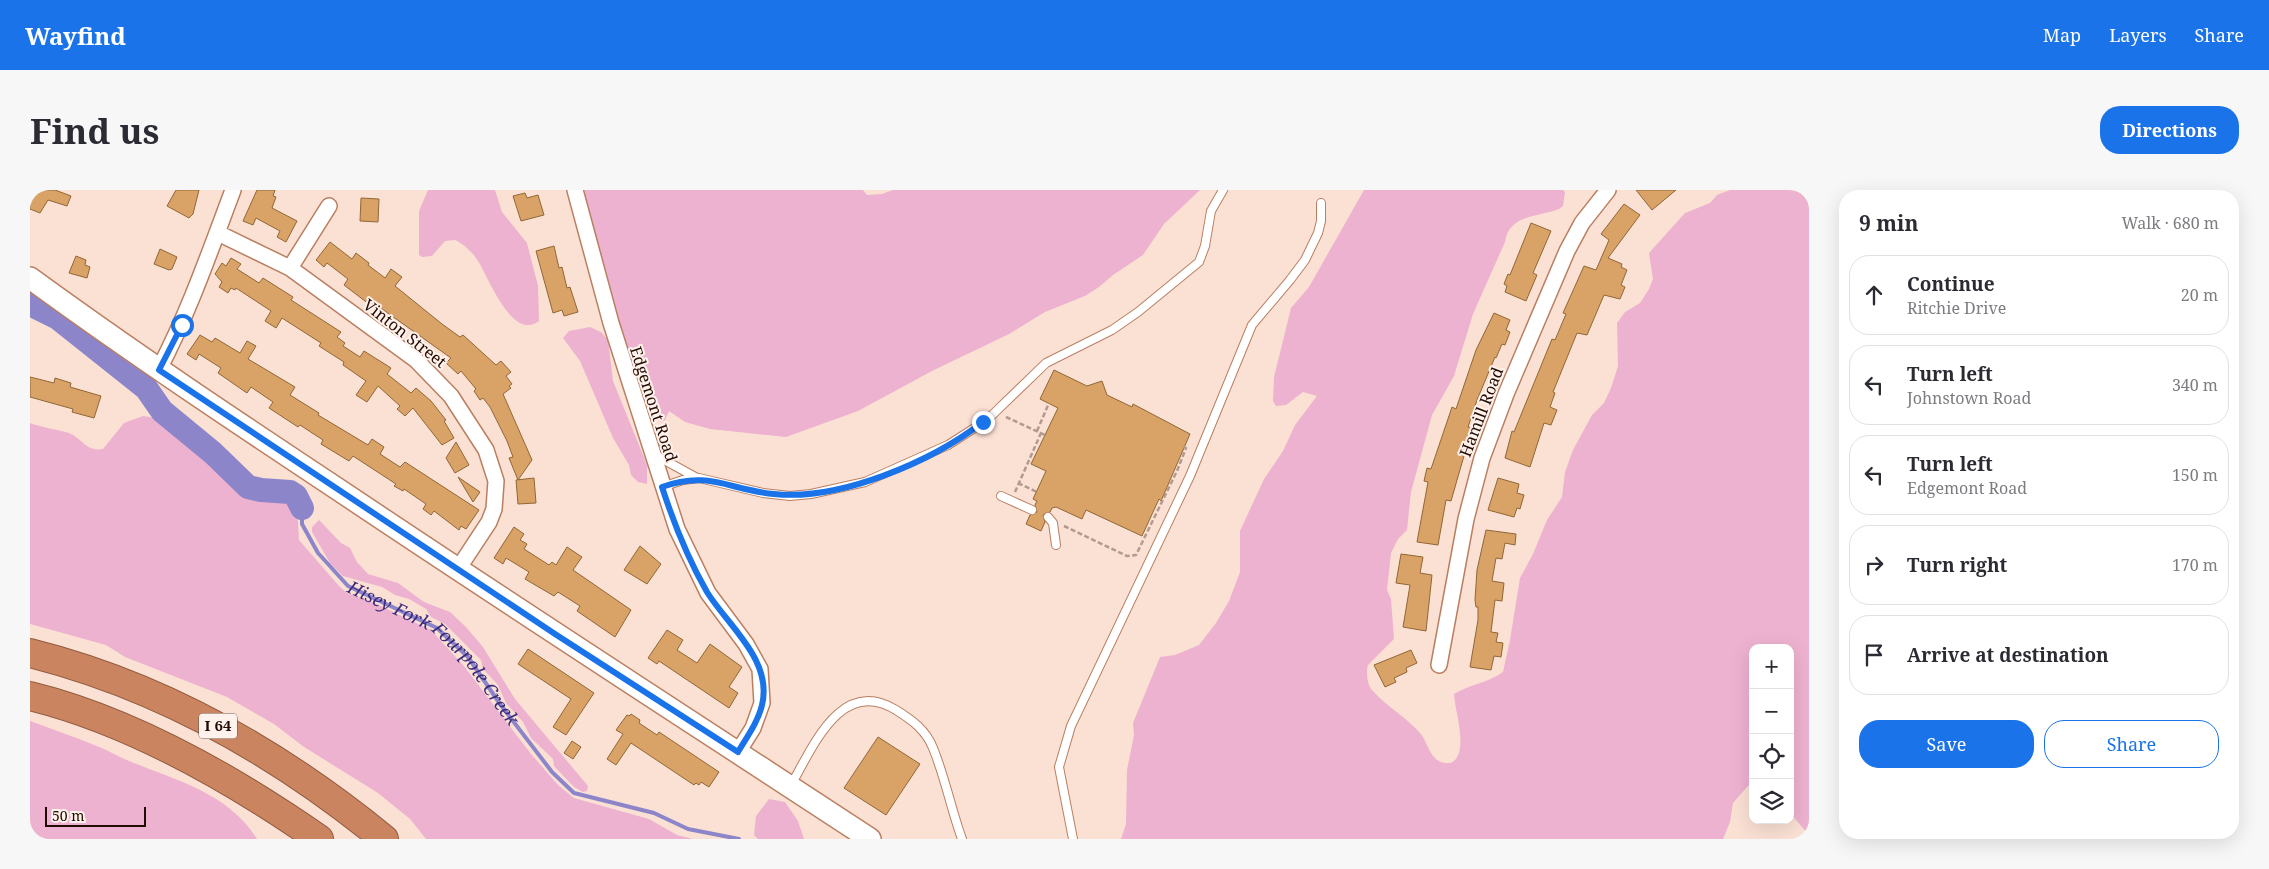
<!DOCTYPE html>
<meta charset="utf-8">
<style>
:root{--surface:#fff;--page:#f7f7f7;--text:#2b2b33;--muted:#7c7c81;--line:#e1e1e2;--accent:#1a73e8}
body{margin:0;font-family:"Noto Serif",serif;background:var(--page);color:var(--text)}
.controls{position:absolute;right:15px;bottom:15px;display:grid;overflow:hidden;border-radius:10px;box-shadow:0 5px 20px #0002}
.controls button{width:45px;height:45px;display:grid;place-items:center;padding:0;border:0;border-bottom:1px solid var(--line);background:var(--surface);color:var(--text);font:25px sans-serif}
.scale{position:absolute;left:15px;bottom:12px;width:101px;box-sizing:border-box;padding-left:5px;border:2px solid #210b02;border-top:0;font-size:14px;line-height:18px;white-space:nowrap;color:#210b02;-webkit-text-stroke:4px #fff1eb;paint-order:stroke}
.stop{position:absolute;width:15px;height:15px;margin:-11px;border:4px solid #1a73e8;border-radius:50%;background:#fff}
.stop.end{background:#1a73e8;border-color:#fff;box-shadow:0 1px 5px #0008}
.list{margin:0;padding:0;list-style:none}
h2{display:flex;justify-content:space-between;align-items:center;height:65px;margin:0;padding:0 20px;font-size:21px}
h2 small{font-size:16px;font-weight:400;color:var(--muted)}
.list li{display:grid;grid-template-columns:32px 1fr auto;gap:15px;align-items:center;box-sizing:border-box;height:80px;margin:0 10px 10px;padding:0 10px;border:1px solid var(--line);border-radius:20px}
.list b{display:block;font-size:19px;white-space:nowrap}
.list p{margin:0;font-size:16px;white-space:nowrap;color:var(--muted)}
.list em{font-size:16px;font-style:normal;color:var(--muted)}
.actions{display:flex;gap:10px;padding:15px 20px}
.actions a{flex:1;padding:11px 0;border:1px solid var(--accent);border-radius:20px;text-align:center;font-size:18px;color:var(--accent)}
.actions .main{background:var(--accent);color:#fff}
.icon{flex:none;width:28px;height:28px;fill:none;stroke:currentColor;stroke-width:2;stroke-linecap:round;stroke-linejoin:round}
.map{position:relative;flex:none;width:1779px;height:649px;overflow:hidden;border-radius:20px}
header{display:flex;align-items:center;gap:30px;box-sizing:border-box;height:70px;padding:0 25px;background:var(--accent);color:#fff}
header strong{font-size:24px}
nav{display:flex;gap:28px;margin-inline-start:auto;font-size:18px}
.intro{display:flex;align-items:center;justify-content:space-between;box-sizing:border-box;height:120px;padding:0 30px}
h1{margin:0;font-size:35px}
.button{padding:12px 22px;border-radius:20px;background:var(--accent);color:#fff;font-size:18px;font-weight:700}
main{display:flex;gap:30px;padding:0 30px}
aside{flex:1;background:var(--surface);border-radius:20px;box-shadow:0 5px 20px #0002}
.map>svg:first-child{display:block}
</style>
<header>
<strong>Wayfind</strong>
<nav><a>Map</a><a>Layers</a><a>Share</a></nav>
</header>
<div class="intro"><h1>Find us</h1><a class="button">Directions</a></div>
<main>
<div class="map">
<svg width="1779" height="649" viewBox="0 0 1779 649">
<rect width="100%" height="100%" fill="#fbe1d4"/>
<path fill="#edb2cf" d="M398 0H465L472 22 497 53 508 96 509 131C482 152 458 86 448 71 443 63 434 54 425 50L415 51 402 66 392 67 389 65V21Z
M553 0H833L837 5 852 4 863 0H1170L1134 34 1113 65 1083 85 1069 97 1055 106 1015 122 979 144 902 181 828 221 756 247 680 239 655 232 639 221 635 230 631 232 618 224 583 118 580 98 568 63Z
M1334 0H1533L1535 2 1533 16 1529 19C1509 27 1479 24 1475 52L1443 124 1424 186 1402 225 1381 302 1377 340 1368 349 1361 363 1357 400 1361 409 1364 449 1338 475C1336 481 1337 495 1342 500 1356 516 1376 527 1390 543 1397 551 1398 562 1406 569 1410 573 1419 575 1424 571 1438 558 1425 522 1424 504 1440 494 1458 493 1473 482L1480 450 1490 388 1503 364 1517 330 1532 307 1535 282 1543 260 1562 225 1574 213 1581 198 1588 176 1587 133 1595 122 1610 113 1619 99 1623 89 1619 63 1655 23 1680 13 1687 5 1700 0H1779V645L1760 623V458H1723V596H1718L1703 613 1700 632 1693 649H1091L1096 634 1097 580 1104 545 1103 533 1130 467 1145 465 1169 455 1186 433 1199 411 1210 382V341L1234 289 1253 261 1265 235 1287 206 1273 202 1256 215 1246 216 1243 211 1244 187 1261 118 1279 97Z
M560 137 571 142 578 150 583 191 617 275V294L608 292 601 285 599 275 583 248 550 171 533 148 539 141Z
M113 226C155 230 187 281 220 304 233 314 253 304 267 315L269 350 309 396 317 403 340 411 401 440 433 475 501 564 528 595 544 608 619 629 647 645 663 649H396L380 629 348 603 274 557 244 534 197 507 95 467 76 455 0 434V233C13 238 26 239 39 243 52 248 56 262 73 259L94 233Z
M289 330 311 353 320 358 327 372 338 384 368 393 394 412 420 422 436 437 453 457 485 509 558 596 557 601 553 602 544 597 524 576 523 569 501 548 493 532 476 513 468 495 453 479 451 470 415 434 401 427 396 419 379 409 365 405 352 397 313 386 300 373 282 342V337Z
M0 531C21 539 43 546 64 555 76 559 87 566 99 571 145 590 199 603 227 649H0Z
M739 609 755 612 768 631 774 649H728L724 645 726 626Z"/>
<g fill="none" stroke-linecap="round" stroke-linejoin="round">
<path stroke="#8c85c9" stroke-width="4" id="s1" d="M272 318V334L288 363 318 396 407 438 438 467 470 514 522 582 544 603 624 623 658 639 709 649"/>
<path stroke="#8c85c9" stroke-width="24" d="M0 114 28 128 116 198 132 221 183 263 218 297 231 300 260 302 266 306 272 318"/>
</g>
<path fill="#d9a367" stroke="#916636" d="M0 0H25L41 6 37 16 18 10 10 23 0 19Z
M146 0H169L163 24 159 28 137 16Z
M227 0H245L243 6 246 7 242 18 267 31 256 52 247 47 250 41 226 28 223 35 213 31Z
M1606 0H1646L1622 20Z
M495 3 497 8 508 5 514 25 491 31 483 6Z
M331 8 349 9 348 32 330 31Z
M1594 14 1610 25 1578 68 1592 74 1591 77 1597 80 1591 95 1595 97 1590 109 1574 105 1557 145 1547 143 1523 202 1525 203 1520 217 1527 220 1521 235 1514 233 1500 277 1475 268 1482 241 1484 242 1522 149 1525 150 1536 124 1533 123 1554 76 1566 80 1579 50 1571 44Z
M1501 33 1521 41 1503 83 1507 85 1496 111 1475 102 1477 96 1474 94 1478 84 1480 85Z
M300 52 322 69 326 63 339 73 338 75 355 88 361 79 372 87 365 96 412 134 430 147 433 145 466 175 471 171 481 182 476 186 482 194 479 196 481 198 473 204 502 270 488 290 479 268 483 267 477 251 460 217 453 208 450 210 444 201 446 199 431 181 428 184 416 173 421 168 345 114 343 117 331 108 314 95 318 89 297 73 294 77 286 70Z
M524 56 529 78 532 77 537 98 540 97 548 122 534 126 532 120 523 123 506 61Z
M130 59 147 67 142 79 139 80 124 74Z
M46 66 56 70 55 75 60 77 57 88 39 83Z
M201 68 211 74 207 79 229 93 233 88 263 107 261 110 311 142 307 147 315 153 313 156 330 167 334 161 361 178 357 184 381 203 386 198 401 211 416 230 414 231 424 248 412 255 383 218 375 226 367 219 370 216 348 196 337 212 326 205 336 191 313 175 314 172 289 156 291 153 252 128 246 138 235 131 241 121 206 98 205 100 201 98 198 103 189 97 192 92 185 84 192 73 196 76Z
M1464 123 1480 130 1476 140 1480 142 1475 155 1472 154 1466 168 1465 167 1447 210 1438 237 1442 238 1421 311 1416 310 1408 355 1387 352 1398 292 1394 291 1397 278 1401 279 1422 217 1426 219 1446 160Z
M170 145 182 152 185 148 210 163 217 151 226 156 218 169 265 197 260 205 289 223 288 225 338 255 342 249 354 257 350 264 370 277 375 272 449 320 436 339 431 336 429 340 404 321 401 325 393 319 396 314 374 299 373 301 364 296 366 294 323 266 319 271 291 254 293 250 270 235 268 237 239 218 243 212 221 197 217 203 188 183 191 178 169 164 166 170 157 164Z
M1024 180 1057 196 1072 191 1077 205 1102 217 1103 214 1160 244 1131 311 1129 309 1112 346 1056 320 1052 329 1026 317 1022 318 1020 322 1013 325 1015 332 1011 341 996 334 1000 325 1007 322 1005 315 1007 311 1003 309 1016 281 1001 274 1028 218 1010 209Z
M0 187 24 193 25 188 41 193 40 197 71 206 64 228 42 222 43 219 0 207Z
M426 252 439 275 425 283 416 268Z
M428 287 450 302 443 312Z
M504 288 506 313 488 314 486 290Z
M1468 288 1489 294 1487 303 1494 305 1490 319 1487 318 1484 327 1458 320Z
M484 337 494 344 490 350 497 354 494 359 519 375 522 372 526 375 537 357 552 367 543 380 601 420 585 447 547 421 550 416 528 402 524 406 495 389 499 382 476 368 473 374 464 368Z
M1456 340 1486 344 1485 355 1475 353 1472 369 1466 368 1462 391 1474 393 1472 411 1465 410 1461 442 1468 443 1466 452 1473 453 1471 467 1464 466 1461 480 1440 477 1448 430V417H1446L1445 410 1447 380Z
M610 356 631 374 617 394 594 380Z
M1371 364 1393 367 1390 383 1402 385 1396 441 1373 437 1380 395 1366 393Z
M637 440 653 450 647 460 667 473 680 454 712 477 699 497 708 503 699 518 629 471 627 474 618 468Z
M498 459 564 503 536 545 523 537 541 509 488 474Z
M1381 460 1387 473 1376 478 1377 482 1364 488 1366 492 1355 497 1344 475Z
M601 524 610 530 609 533 627 545 629 542 689 582 679 597 671 592 669 595 666 593 664 595 601 553 586 575 577 569 593 544 586 540 597 525 599 526Z
M848 547 890 574 856 625 814 598Z
M542 551 551 557 543 569 534 563Z"/>
<g fill="none" stroke-linecap="round" stroke-linejoin="round">
<defs>
<path id="lane" d="M627 266 667 288
M632 297 653 290 669 288 733 303 760 306 781 304 835 292 918 255 957 230 1016 173 1082 140 1108 122 1169 72 1175 56 1181 21 1193 0
M971 306 1002 320
M1018 327 1023 333 1026 355
M761 595C783 557 811 486 866 520 882 530 896 540 903 558 915 587 921 619 932 649
M1043 649 1029 577 1041 536 1160 286 1222 135 1260 90 1275 70 1288 43 1291 31V13"/>
<path id="street" d="M545 0 581 133 647 339 678 403 716 454 730 479 732 513 723 538 708 562
M188 43 260 78 386 170 421 206 456 260 466 291 464 319 459 332 428 379
M260 78 299 16
M129 179C159 122 180 61 203 0
M1409 475 1436 329 1452 268 1476 204 1537 61 1552 33 1578 0"/>
<path id="secondary" d="M0 88C104 164 211 235 318 306 491 422 666 535 840 649"/>
<path id="highway" d="M0 463C132 496 250 564 354 649
M0 506C102 531 204 590 289 649"/>
</defs>
<use href="#lane" stroke="#ba7f61" stroke-width="10"/>
<use href="#street" stroke="#ba7f61" stroke-width="18"/>
<use href="#secondary" stroke="#ba7f61" stroke-width="24"/>
<use href="#highway" stroke="#905a3f" stroke-width="30"/>
<path stroke="#b39a8e" stroke-width="2.5" stroke-dasharray="5 2.5" stroke-linecap="butt" d="M976 227 1015 245
M1007 241 1019 213
M988 293 1007 302
M985 302 1011 243
M1034 336 1097 366 1106 365 1147 281 1156 258 1154 257"/>
<use href="#lane" stroke="#fff" stroke-width="8"/>
<use href="#street" stroke="#fff" stroke-width="15"/>
<use href="#secondary" stroke="#fff" stroke-width="21"/>
<use href="#highway" stroke="#cb8460" stroke-width="28"/>
</g>
<g fill="none" stroke-linecap="round" stroke-linejoin="round">
<path stroke="#1a73e8" stroke-width="6" d="M152 135 129 180 525 444 708 562C717 547 728 532 732 515 743 470 698 436 677 402 658 369 644 334 632 297 679 280 699 300 744 304 810 311 901 272 953 232"/>
</g>
<g text-anchor="middle" stroke-width="4" stroke-linejoin="round" paint-order="stroke">
<rect fill="#fff1eb" stroke="#645048" stroke-width="1" x="169" y="523.5" width="38" height="25" rx="4"/>
<g font-size="15" font-weight="bold" fill="#210b02">
<text x="188" y="541">I 64</text>
</g>
<g font-size="16" fill="#210b02" stroke="#fff1eb">
<text transform="translate(375 143) rotate(38)" y="6">Vinton Street</text>
<text transform="translate(624 214) rotate(72)" y="6">Edgemont Road</text>
<text transform="translate(1451 222) rotate(-69)" y="6">Hamill Road</text>
</g>
<g font-size="18" font-style="italic" fill="#3c2b7b" stroke="#fff1eb">
<text dy="6" stroke="none"><textPath href="#s1" startOffset="205">Hisey Fork Fourpole Creek</textPath></text>
</g>
</g>
</svg>
<div class="controls">
<button>+</button>
<button>−</button>
<button><svg class="icon" aria-label="locate" viewBox="0 0 24 24"><circle cx="12" cy="12" r="6"/><path d="M12 2v4M12 18v4M2 12h4M18 12h4"/></svg></button>
<button><svg class="icon" aria-label="layers" viewBox="0 0 24 24"><path d="M12 4l9 5-9 5-9-5zM3 14l9 5 9-5"/></svg></button>
</div>
<div class="scale">50 m</div>
<div class="stop" style="left:152px;top:135px"></div>
<div class="stop end" style="left:953px;top:232px"></div>
</div>
<aside>
<h2>9 min<small>Walk · 680 m</small></h2>
<ul class="list">
<li><svg class="icon" aria-label="ahead" viewBox="0 0 24 24"><path d="M12 20V5M6 11l6-6 6 6"/></svg><div><b>Continue</b><p>Ritchie Drive</p></div><em>20 m</em></li>
<li><svg class="icon" aria-label="left" viewBox="0 0 24 24"><path d="M17 20v-9H6M10 6l-5 5 5 5"/></svg><div><b>Turn left</b><p>Johnstown Road</p></div><em>340 m</em></li>
<li><svg class="icon" aria-label="left" viewBox="0 0 24 24"><path d="M17 20v-9H6M10 6l-5 5 5 5"/></svg><div><b>Turn left</b><p>Edgemont Road</p></div><em>150 m</em></li>
<li><svg class="icon" aria-label="right" viewBox="0 0 24 24"><path d="M7 20v-9h11M14 6l5 5-5 5"/></svg><div><b>Turn right</b></div><em>170 m</em></li>
<li><svg class="icon" aria-label="arrive" viewBox="0 0 24 24"><path d="M6 21V4h12l-3 4 3 4H6"/></svg><div><b>Arrive at destination</b></div></li>
</ul>
<div class="actions"><a class="main">Save</a><a>Share</a></div>
</aside>
</main>
